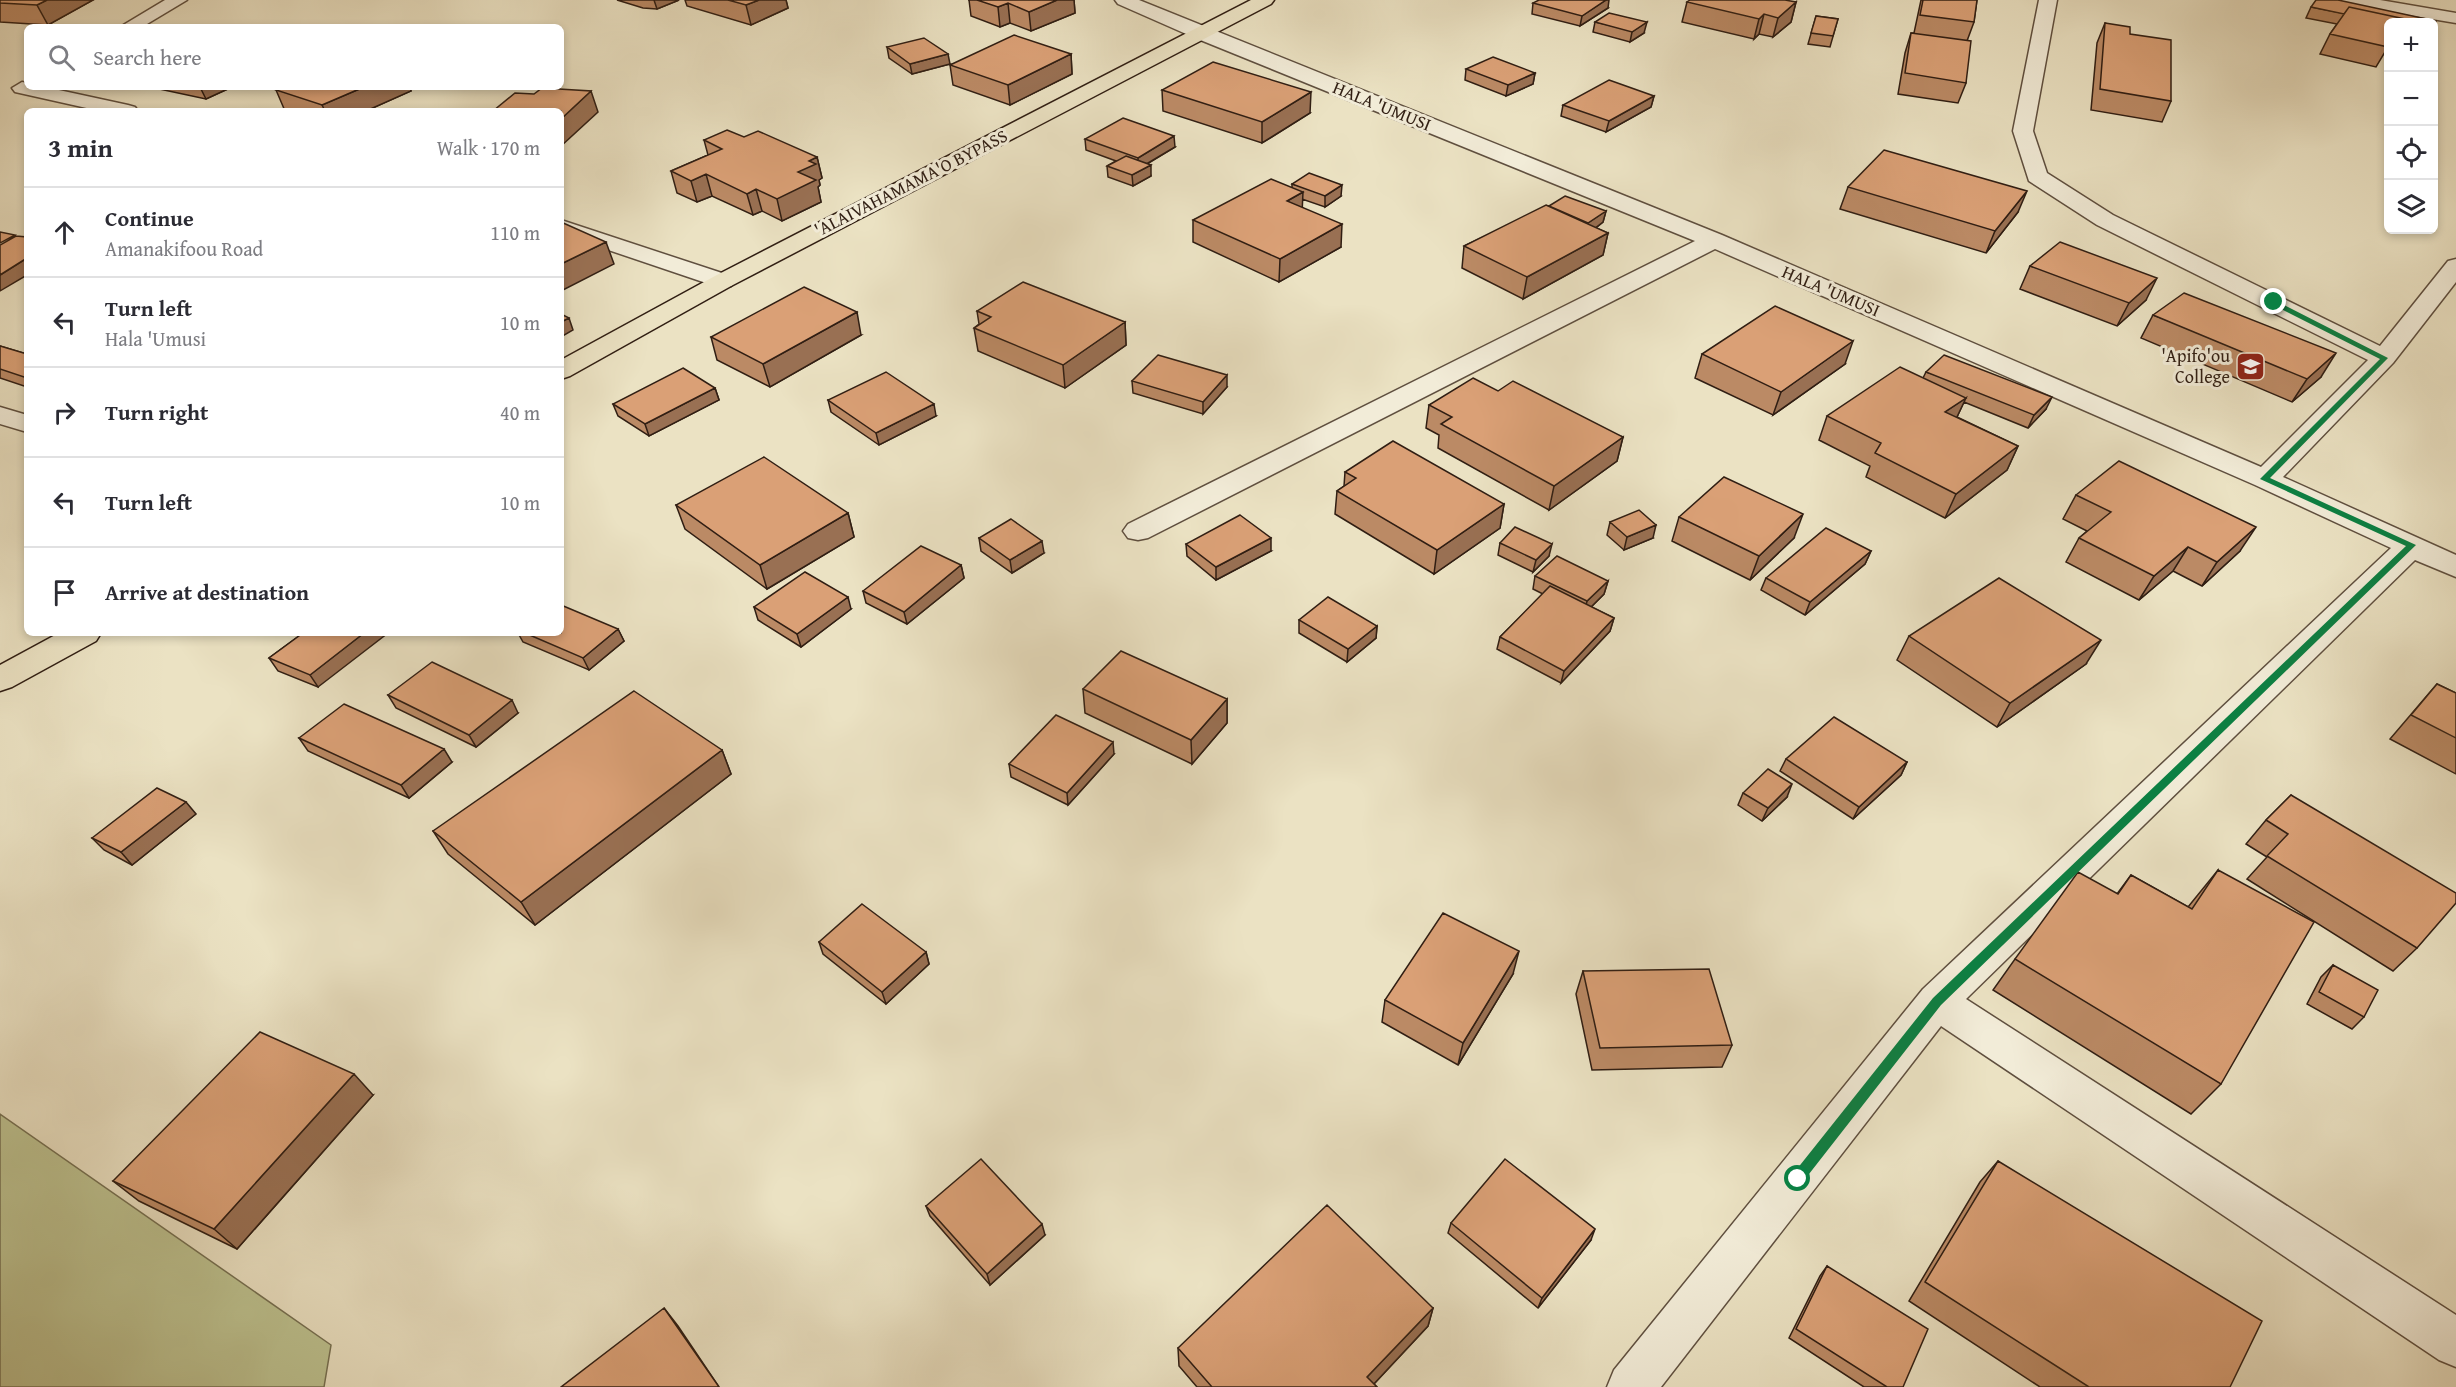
<!DOCTYPE html>
<meta charset="utf-8">
<style>
:root{--surface:#fff;--page:#f7f7f7;--text:#2b2b33;--muted:#7c7c81;--line:#e1e1e2}
body{margin:0;font-family:"Gentium Book Plus",serif;background:var(--page);color:var(--text)}
.controls{position:absolute;right:18px;top:18px;display:grid;overflow:hidden;border-radius:9px;box-shadow:0 3px 9px #0003}
.controls button{width:54px;height:54px;display:grid;place-items:center;padding:0;border:0;border-bottom:2px solid var(--line);background:var(--surface);color:var(--text);font:30px sans-serif}
.stop{position:absolute;width:18px;height:18px;margin:-14px;border:4px solid #0b8043;border-radius:50%;background:#fff}
.stop.end{background:#0b8043;border-color:#fff;box-shadow:0 2px 6px #0008}
.list{margin:0;padding:0;list-style:none}
h2{display:flex;justify-content:space-between;align-items:center;height:78px;margin:0;padding:0 24px;font-size:26px}
h2 small{font-size:20px;font-weight:400;color:var(--muted)}
.list li{display:grid;grid-template-columns:39px 1fr auto;gap:18px;align-items:center;box-sizing:border-box;height:90px;padding:0 24px;border-top:2px solid var(--line)}
.list b{display:block;font-size:22px;white-space:nowrap}
.list p{margin:0;font-size:20px;white-space:nowrap;color:var(--muted)}
.list em{font-size:20px;font-style:normal;color:var(--muted)}
.icon{flex:none;width:33px;height:33px;fill:none;stroke:currentColor;stroke-width:2;stroke-linecap:round;stroke-linejoin:round}
.map{position:relative;flex:none;width:2456px;height:1387px;overflow:hidden}
.search{position:absolute;background:var(--surface);box-shadow:0 3px 9px #0003;left:24px;top:24px;width:540px;height:66px;display:flex;align-items:center;gap:15px;box-sizing:border-box;padding:0 21px;border-radius:9px;color:var(--muted);font-size:22px}
.panel{position:absolute;background:var(--surface);box-shadow:0 3px 9px #0003;left:24px;top:108px;width:540px;height:528px;border-radius:9px}
.map>svg:first-child{display:block}
</style>
<div class="map">
<svg width="2456" height="1387" viewBox="0 0 2456 1387">
<rect width="100%" height="100%" fill="#ebe2c3"/>
<filter id="stains"><feTurbulence type="fractalNoise" baseFrequency=".00333" numOctaves="4"/><feColorMatrix values="0 0 0 0 .2 0 0 0 0 .09 0 0 0 0 .02 0 0 0 .5 -.17"/></filter>
<radialGradient id="worn" r=".72"><stop offset=".6" stop-color="#630" stop-opacity="0"/><stop offset="1" stop-color="#630" stop-opacity=".3"/></radialGradient>
<path fill="#bdc290" stroke="#767052" stroke-width="1.5" d="M0 1114 331 1345 324 1387H0Z"/>
<g fill="none" stroke-linecap="round" stroke-linejoin="round">
<defs>
<path id="minor" d="M165 0H187L142 27H120Z
M1115 0H1139L1722 235 2261 467 2368 360 2097 225 2029 181 2013 131 2039 0H2057L2033 131 2047 173 2113 215 2380 346 2448 261 2456 259V282L2393 363 2283 477 2456 555V577L2415 560 1966 999 2456 1315V1367L2439 1360 1941 1026 1661 1387H1607L1614 1370 1923 989 2391 548 2255 485 1715 249 1148 538 1138 540 1128 538 1123 531 1128 524 1695 241 1193 37 1118 4Z
M2339 0H2380L2456 13V23L2348 5Z
M22 82 27 83V87H45L128 105 135 107 138 111H100L15 92 12 88Z
M561 220 731 276 735 281 731 286H715L561 234Z
M0 407 27 415V432L0 424Z"/>
<path id="major" d="M1251 0H1274L1271 4 731 286 570 376 561 379V360L715 276Z
M59 633H101L96 641 12 687 0 691V665Z"/>
</defs>
<use href="#minor" stroke="#5f4f3f" stroke-width="3"/>
<use href="#major" stroke="#301e13" stroke-width="3"/>
<use href="#minor" fill="#f2ecd8" fill-rule="evenodd"/>
<use href="#major" fill="#ebe2c3" fill-rule="evenodd"/>
</g>
<path fill="#bb8a65" stroke="#301e13" stroke-width="1.5" d="M0 0H93L48 25 0 22Z
M617 0H679L657 9 643 8Z
M685 0H786L788 8 751 25 687 6Z
M968 0H1074L1075 13 1031 31 1010 23 1000 27 971 16 969 0Z
M1921 0H1977L1974 22 1967 41 1966 83 1958 103 1898 94 1905 53 1911 33H1914Z
M1687 2H1796L1791 22 1773 37 1759 34 1754 39 1682 22Z
M1533 3 1608 8 1580 26 1532 14Z
M2311 7 2388 22V47L2376 67 2320 54 2330 34 2337 24 2306 18Z
M1816 16 1838 19 1830 47 1808 44Z
M1595 22 1644 33 1630 42 1593 32Z
M2105 23 2130 34 2171 101 2162 122 2091 110 2097 43Z
M887 47 950 64 912 74 889 58Z
M1071 54 1072 74 1010 105 953 85 950 65Z
M1466 69 1535 73 1533 84 1506 96 1465 80Z
M150 87H232L206 99Z
M283 87H409L411 91 366 111H285L276 90Z
M1162 90 1310 113 1262 143 1163 111Z
M1654 96 1651 107 1606 132 1561 116 1563 105Z
M744 137 817 157 822 178 819 180 820 185 818 187 821 202 782 221 762 211 753 215 712 196 697 202 677 193 671 171 708 155 704 140Z
M1085 139 1175 147 1147 164 1151 176 1133 186 1108 177 1107 166 1116 161 1086 150Z
M1292 184 1341 196 1325 207 1302 199V207L1341 247 1279 282 1193 242V220L1292 188Z
M1848 187 2018 212 1986 253 1840 209Z
M1549 206 1606 211 1603 222 1596 228 1608 233 1603 255 1523 299 1462 268 1464 246Z
M2030 266 2146 300 2117 326 2020 289Z
M977 311 1125 322 1126 345 1065 388 978 351 974 328 979 324Z
M2153 315 2321 377 2292 402 2141 338Z
M861 335 770 387 717 360 711 337Z
M0 346 27 354V387L0 378Z
M1702 354 1845 364 1773 415 1695 378Z
M1926 372 2046 409 2028 428 1964 402 1957 417 2018 446 2007 470 1945 518 1866 477 1870 466 1819 440 1827 416 1923 378Z
M1132 381 1227 387 1203 414 1133 393Z
M715 388 719 400 649 436 618 416 613 404Z
M1498 391 1623 437 1617 461 1549 510 1438 448 1439 435 1426 428 1429 405Z
M828 400 936 416 879 445 831 412Z
M1345 472 1504 504 1500 528 1434 574 1335 514 1337 491 1344 486Z
M2076 495 2240 551 2202 586 2173 571 2139 600 2066 562 2079 538 2087 531 2063 519Z
M676 505 848 513 854 537 767 589 685 529Z
M1679 517 1794 538 1750 580 1672 541Z
M1610 522 1653 538 1624 550 1607 535Z
M979 538 1044 553 1012 573 981 551Z
M1500 543 1549 556 1533 572 1498 555Z
M1186 544 1271 551 1216 580 1187 556Z
M1871 551 1865 564 1805 615 1761 590 1766 578Z
M961 565 964 578 907 624 866 603 863 591Z
M1535 576 1608 581 1604 594 1591 607 1614 618 1610 631 1561 683 1497 649 1500 637 1543 594 1533 589Z
M754 607 851 609 801 647 758 620Z
M1299 620 1377 626 1376 638 1347 662 1299 633Z
M618 629 624 641 589 670 523 642 518 633H561Z
M303 633 318 687 278 671 269 658Z
M1909 636 2086 664 1997 727 1897 660Z
M2437 684 2456 693V774L2390 739Z
M1083 689 1227 699V723L1192 764 1085 713Z
M388 695 518 713 476 747 396 708Z
M299 738 452 762 409 798 308 751Z
M722 750 731 774 535 925 448 854 433 831Z
M1114 754 1068 805 1011 777 1009 764Z
M1786 759 1907 762 1901 775 1853 819 1780 771Z
M1743 793 1787 797 1762 821 1738 805Z
M2291 795 2417 948 2393 971 2247 879 2267 857 2246 844 2266 820Z
M196 814 132 865 104 850 92 838Z
M2218 870 2221 1084 2191 1114 1993 990 2015 959 2117 894 2131 875 2188 907Z
M819 942 926 952 929 964 886 1004 823 954Z
M2333 965 2364 1017 2352 1029 2307 1004 2321 977Z
M1583 971 1732 1045 1722 1067 1592 1070 1576 994Z
M1513 974 1458 1065 1382 1022 1385 1000Z
M373 1095 237 1249 139 1201 113 1181Z
M1998 1161 2230 1387H2040L1909 1301 1980 1182Z
M926 1206 1045 1235 990 1285 930 1216Z
M1451 1223 1591 1240 1538 1308 1448 1233Z
M1827 1266 1903 1387H1864L1789 1338 1820 1276Z
M1433 1308 1428 1326 1374 1384 1377 1387H1197L1179 1366 1178 1348Z"/>
<path fill="#997053" stroke="#301e13" stroke-width="1.5" d="M47 0H93L48 25 37 5Z
M654 0H679L657 9Z
M759 0H786L788 8 751 25 746 5Z
M1057 0H1074L1075 13 1031 31 1029 12Z
M1606 0H1609L1608 8 1580 26 1582 16Z
M1796 2 1791 22 1773 37 1778 18Z
M1008 3 1010 23 1000 27 998 7Z
M1764 14 1759 34 1754 39 1759 19Z
M1647 22 1644 33 1630 42 1632 32Z
M948 54 950 64 912 74 910 64Z
M1071 54 1072 74 1010 105 1008 85Z
M1535 73 1533 84 1506 96 1508 85Z
M200 87H232L206 99Z
M364 87H409L411 91 366 111H325L322 105Z
M591 91 598 112 561 146V119Z
M1311 92 1310 113 1262 143V122Z
M1654 96 1651 107 1606 132 1609 121Z
M1174 136 1175 147 1138 169V158Z
M817 157 822 178 819 180 820 185 818 187 821 202 782 221 777 199 798 172 809 161Z
M1151 165V176L1133 186 1132 175Z
M706 174 712 196 697 202 691 181Z
M1342 185 1341 196 1325 207V196Z
M756 189 762 211 753 215 747 194Z
M2027 191 2018 212 1986 253 1995 231Z
M1303 192 1302 214 1287 201Z
M1606 211 1603 222 1586 235 1588 223Z
M1342 224 1341 247 1279 282 1280 259Z
M1608 233 1603 255 1523 299 1527 277Z
M606 242 614 264 561 291V264Z
M27 258V275L0 291V275Z
M2157 278 2146 300 2117 326 2129 303Z
M857 312 861 335 770 387 763 364Z
M569 318 573 330 561 337V322Z
M1125 322 1126 345 1065 388 1063 365Z
M1853 341 1845 364 1773 415 1781 392Z
M2336 353 2321 377 2292 402 2307 379Z
M1227 375V387L1203 414V402Z
M715 388 719 400 649 436 645 424Z
M2052 397 2046 409 2028 428 2034 415Z
M1966 398 1955 421 1945 412Z
M934 404 936 416 879 445 876 433Z
M1623 437 1617 461 1549 510 1554 486Z
M2018 446 2007 470 1945 518 1956 494Z
M1504 504 1500 528 1434 574 1437 550Z
M848 513 854 537 767 589 760 565Z
M1803 514 1794 538 1750 580 1759 556Z
M1656 525 1653 538 1624 550 1627 537Z
M2256 527 2240 551 2202 586 2217 562Z
M1271 538V551L1216 580V567Z
M1042 541 1044 553 1012 573 1010 560Z
M1552 544 1549 556 1533 572 1536 560Z
M2188 547 2173 571 2139 600 2154 576Z
M1871 551 1865 564 1805 615 1810 602Z
M961 565 964 578 907 624 904 612Z
M1608 581 1604 594 1584 614 1587 601Z
M848 597 851 609 801 647 797 634Z
M1614 618 1610 631 1561 683 1564 671Z
M1377 626 1376 638 1347 662 1348 649Z
M618 629 624 641 589 670 583 658Z
M364 633H388L318 687 310 675Z
M2101 640 2086 664 1997 727 2010 703Z
M1227 699V723L1192 764 1191 740Z
M512 700 518 713 476 747 469 735Z
M1113 742 1114 754 1068 805 1067 793Z
M444 749 452 762 409 798 401 785Z
M722 750 731 774 535 925 521 902Z
M1907 762 1901 775 1853 819 1859 807Z
M1792 784 1787 797 1762 821 1768 808Z
M186 802 196 814 132 865 121 852Z
M1519 951 1513 974 1458 1065 1463 1043Z
M926 952 929 964 886 1004 882 992Z
M354 1074 373 1095 237 1249 214 1229Z
M1042 1224 1045 1235 990 1285 987 1274Z
M1595 1229 1591 1240 1538 1308 1542 1298Z
M664 1308 678 1326 719 1387Z
M1433 1308 1428 1326 1371 1387 1367 1377Z"/>
<path fill="#daa076" stroke="#301e13" stroke-width="1.5" d="M0 0H47L37 5 0 3Z
M728 0H759L746 5Z
M977 0H1057L1029 12 1008 3 998 7Z
M1539 0H1606L1582 16 1533 3Z
M1690 0H1785L1796 2 1778 18 1764 14 1759 19 1687 2Z
M1923 0H1977L1974 22 1920 15Z
M2316 0H2338L2436 21 2433 26V22H2402L2405 19 2349 7 2344 14 2311 7Z
M2349 7 2405 19 2402 22H2388V47L2330 34Z
M1609 13 1647 22 1632 32 1595 22Z
M1816 16 1838 19 1833 36 1811 33Z
M2105 23 2130 27V34L2171 40V101L2100 89Z
M1911 33 1971 41 1966 83 1905 73Z
M1014 35 1071 54 1008 85 950 65Z
M924 38 948 54 910 64 887 47Z
M1493 57 1535 73 1508 85 1466 69Z
M1213 62 1311 92 1262 122 1162 90Z
M1609 80 1654 96 1609 121 1563 105Z
M283 87H364L322 105 276 90Z
M542 88 591 91 561 119V111H493L515 93 534 94Z
M1123 118 1174 136 1138 158 1085 139Z
M727 130 744 137 758 131 817 157 809 161 816 164 798 172 816 180 777 199 756 189 747 194 706 174 691 181 671 171 722 149 704 140Z
M1884 150 2027 191 1995 231 1848 187Z
M1126 156 1151 165 1132 175 1107 166Z
M1309 173 1342 185 1325 196 1292 184Z
M1271 179 1303 192 1287 201 1342 224 1280 259 1193 220Z
M1565 196 1606 211 1588 223 1549 206Z
M1546 205 1608 233 1527 277 1464 246Z
M561 222 606 242 561 264Z
M0 232 15 235 0 243Z
M16 236 27 237V258L0 275V245Z
M2060 242 2157 278 2129 303 2030 266Z
M1023 282 1125 322 1063 365 974 328 991 317 977 311Z
M804 287 857 312 763 364 711 337Z
M2184 293 2336 353 2307 379 2153 315Z
M1775 306 1853 341 1781 392 1702 354Z
M561 314 569 318 561 322Z
M0 346 27 354V378L0 369Z
M1158 355 1227 375 1203 402 1132 381Z
M1944 355 2052 397 2034 415 1926 372Z
M1900 367 1966 398 1945 412 2018 446 1956 494 1875 453 1881 443 1827 416Z
M683 368 715 388 645 424 613 404Z
M886 372 934 404 876 433 828 400Z
M1473 378 1498 391 1513 381 1623 437 1554 486 1441 424 1452 417 1429 405Z
M1393 441 1504 504 1437 550 1337 491 1356 478 1345 472Z
M764 457 848 513 760 565 676 505Z
M2119 461 2256 527 2217 562 2188 547 2154 576 2079 538 2111 512 2076 495Z
M1724 477 1803 514 1759 556 1679 517Z
M1639 510 1656 525 1627 537 1610 522Z
M1240 515 1271 538 1216 567 1186 544Z
M1011 519 1042 541 1010 560 979 538Z
M1515 527 1552 544 1536 560 1500 543Z
M1826 528 1871 551 1810 602 1766 578Z
M921 546 961 565 904 612 863 591Z
M1557 556 1608 581 1587 601 1535 576Z
M805 572 848 597 797 634 754 607Z
M1999 578 2101 640 2010 703 1909 636Z
M1550 586 1614 618 1564 671 1500 637Z
M1328 597 1377 626 1348 649 1299 620Z
M561 605 618 629 583 658 525 633H561Z
M303 633H364L310 675 269 658Z
M1121 651 1227 699 1191 740 1083 689Z
M432 662 512 700 469 735 388 695Z
M2437 684 2456 693V738L2411 715Z
M634 691 722 750 521 902 433 831Z
M344 704 444 749 401 785 299 738Z
M1056 715 1113 742 1067 793 1009 764Z
M1834 717 1907 762 1859 807 1786 759Z
M1768 769 1792 784 1768 808 1743 793Z
M157 788 186 802 121 852 92 838Z
M2291 795 2456 893V903L2417 948 2267 856 2288 834 2266 820Z
M2218 870 2314 922 2221 1084 2015 959 2078 872 2118 894 2131 875 2192 909Z
M862 904 926 952 882 992 819 942Z
M1443 913 1519 951 1463 1043 1385 1000Z
M2333 965 2378 990 2364 1017 2319 992Z
M1709 969 1732 1045 1600 1048 1583 971Z
M260 1032 354 1074 214 1229 113 1181Z
M981 1159 1042 1224 987 1274 926 1206Z
M1505 1159 1595 1229 1542 1298 1451 1223Z
M1998 1161 2262 1321 2230 1387H2089L1925 1282Z
M1327 1205 1433 1308 1367 1377 1377 1387H1212L1178 1348Z
M1827 1266 1928 1329 1903 1387H1887L1796 1329Z
M664 1308 719 1387H561Z"/>
<path fill="#0b8043" d="M2274 300 2388 358 2270 478 2416 545 1941 1005 1802 1183H1793V1174L1933 998 2406 546 2260 479 2380 359 2271 304Z"/>
<defs>
<symbol id="school-square" viewBox="-11 -11 22 22"><rect x="-9" y="-9" width="18" height="18" rx="4" fill="#8f2418" stroke="#f2ecd8"/><path d="M0-5L7-2L0 1L-7-2ZM-4 1L0 2.5L4 1V4Q0 6-4 4Z" fill="#fff"/></symbol>
</defs>
<g fill-rule="evenodd">
<use href="#school-square" x="2234" y="350" width="33" height="33"/>
</g>
<g text-anchor="middle" stroke-width="6" stroke-linejoin="round" paint-order="stroke">
<g font-size="18" fill="#301e13" stroke="#f2ecd8">
<text transform="translate(1382 106) rotate(22)" y="6">HALA 'UMUSI</text>
<text transform="translate(911 183) rotate(-27)" y="6">'ALAIVAHAMAMA'O BYPASS</text>
<text transform="translate(1831 291) rotate(23)" y="6">HALA 'UMUSI</text>
</g>
<g font-size="18" fill="#301e13" stroke="#f2ecd8" text-anchor="end">
<text x="2230" y="362">'Apifo'ou<tspan x="2230" dy="21">College</tspan></text>
</g>
</g>
<rect width="100%" height="100%" filter="url(#stains)"/>
<rect width="100%" height="100%" fill="url(#worn)"/>
</svg>
<div class="controls">
<button>+</button>
<button>−</button>
<button><svg class="icon" aria-label="locate" viewBox="0 0 24 24"><circle cx="12" cy="12" r="6"/><path d="M12 2v4M12 18v4M2 12h4M18 12h4"/></svg></button>
<button><svg class="icon" aria-label="layers" viewBox="0 0 24 24"><path d="M12 4l9 5-9 5-9-5zM3 14l9 5 9-5"/></svg></button>
</div>
<div class="stop" style="left:1798px;top:1179px"></div>
<div class="stop end" style="left:2274px;top:302px"></div>
<div class="search"><svg class="icon" aria-label="search" viewBox="0 0 24 24"><circle cx="10" cy="10" r="6"/><path d="M15 15l6 6"/></svg>Search here</div>
<section class="panel">
<h2>3 min<small>Walk · 170 m</small></h2>
<ul class="list">
<li><svg class="icon" aria-label="ahead" viewBox="0 0 24 24"><path d="M12 20V5M6 11l6-6 6 6"/></svg><div><b>Continue</b><p>Amanakifoou Road</p></div><em>110 m</em></li>
<li><svg class="icon" aria-label="left" viewBox="0 0 24 24"><path d="M17 20v-9H6M10 6l-5 5 5 5"/></svg><div><b>Turn left</b><p>Hala 'Umusi</p></div><em>10 m</em></li>
<li><svg class="icon" aria-label="right" viewBox="0 0 24 24"><path d="M7 20v-9h11M14 6l5 5-5 5"/></svg><div><b>Turn right</b></div><em>40 m</em></li>
<li><svg class="icon" aria-label="left" viewBox="0 0 24 24"><path d="M17 20v-9H6M10 6l-5 5 5 5"/></svg><div><b>Turn left</b></div><em>10 m</em></li>
<li><svg class="icon" aria-label="arrive" viewBox="0 0 24 24"><path d="M6 21V4h12l-3 4 3 4H6"/></svg><div><b>Arrive at destination</b></div></li>
</ul>
</section>
</div>
